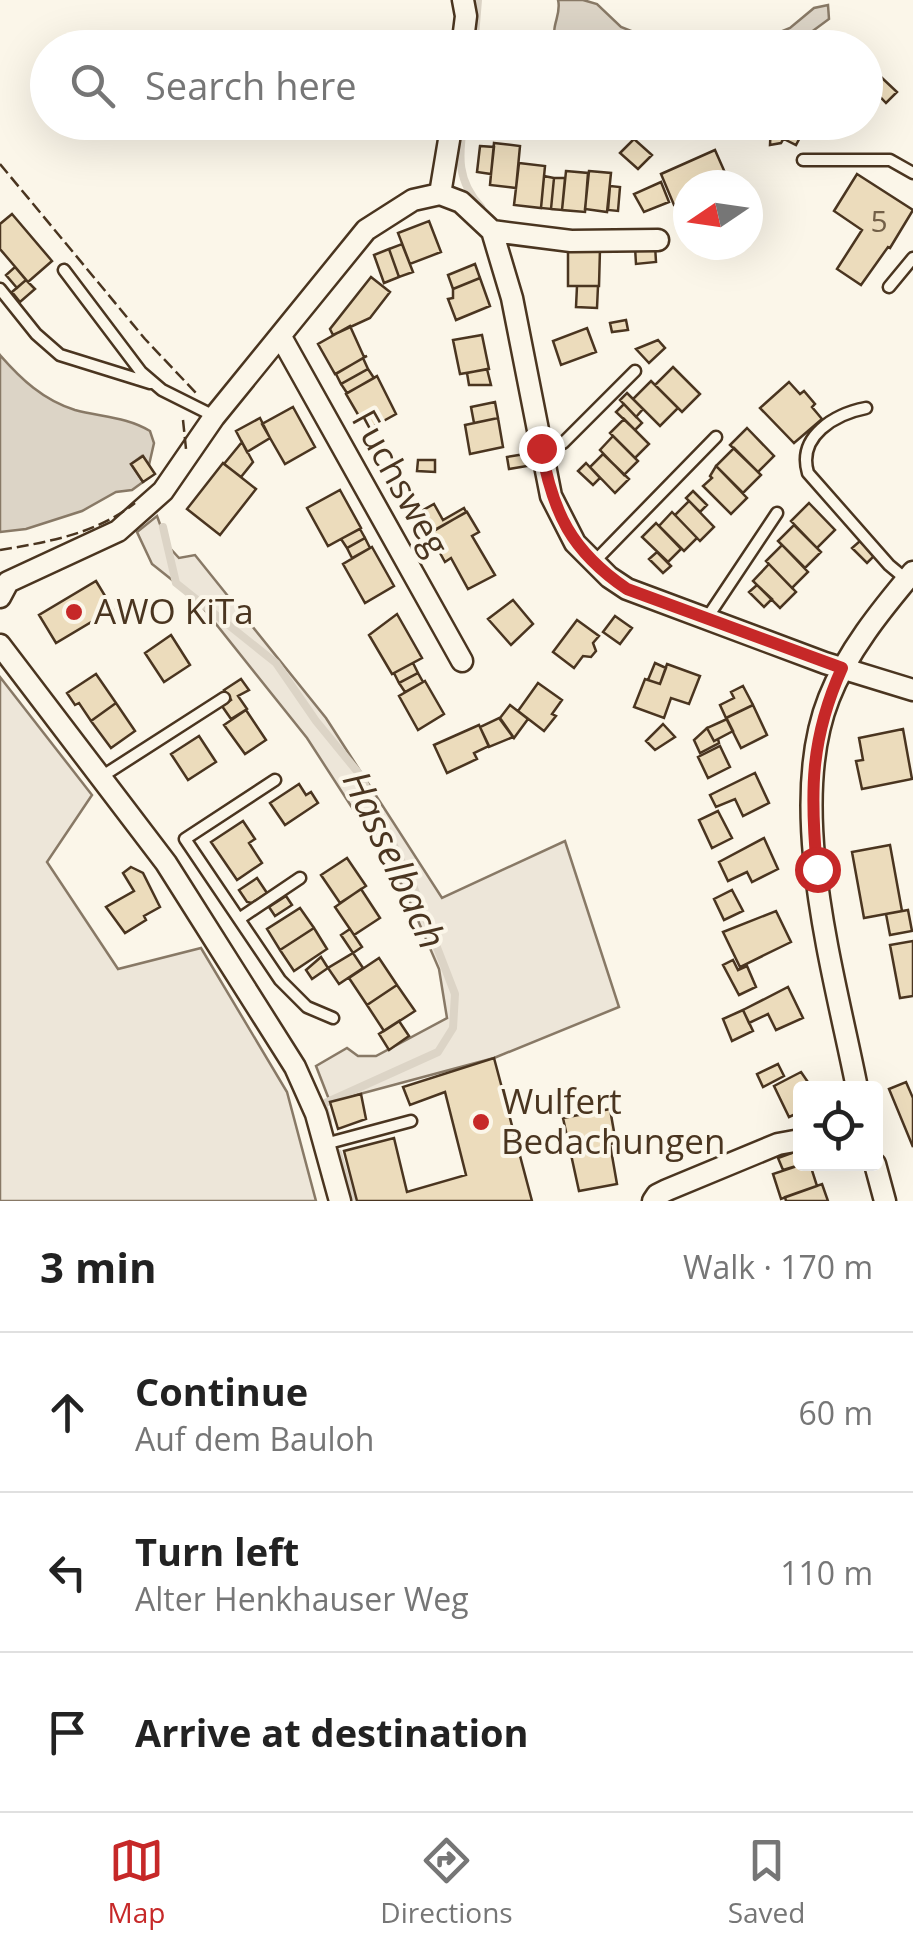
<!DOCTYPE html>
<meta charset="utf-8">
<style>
:root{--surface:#fff;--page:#f2f2f2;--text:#222;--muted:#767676;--line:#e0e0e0;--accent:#c62828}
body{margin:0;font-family:"Open Sans",sans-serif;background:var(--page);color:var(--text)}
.controls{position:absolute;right:30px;bottom:30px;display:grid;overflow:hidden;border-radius:10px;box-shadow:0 10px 40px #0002}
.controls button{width:90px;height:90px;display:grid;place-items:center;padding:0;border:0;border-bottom:2px solid var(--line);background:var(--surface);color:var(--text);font:50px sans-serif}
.compass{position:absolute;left:673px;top:170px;width:90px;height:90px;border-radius:50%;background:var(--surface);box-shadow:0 10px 40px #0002;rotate:257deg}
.stop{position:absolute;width:30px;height:30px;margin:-22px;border:8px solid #c62828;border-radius:50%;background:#fff}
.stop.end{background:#c62828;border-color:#fff;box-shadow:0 2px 10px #0008}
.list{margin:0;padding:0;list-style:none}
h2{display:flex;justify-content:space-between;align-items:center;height:130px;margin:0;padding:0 40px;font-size:42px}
h2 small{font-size:32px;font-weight:400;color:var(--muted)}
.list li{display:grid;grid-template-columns:65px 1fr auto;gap:30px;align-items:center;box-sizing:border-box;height:160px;padding:0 40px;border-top:2px solid var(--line)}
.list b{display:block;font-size:38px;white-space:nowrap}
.list p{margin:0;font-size:32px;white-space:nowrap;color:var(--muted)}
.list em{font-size:32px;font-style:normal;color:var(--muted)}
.icon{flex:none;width:55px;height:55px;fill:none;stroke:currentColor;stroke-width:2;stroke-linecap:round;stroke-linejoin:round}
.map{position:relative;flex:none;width:913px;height:1201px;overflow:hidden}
.search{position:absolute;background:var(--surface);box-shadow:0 10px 40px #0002;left:30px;right:30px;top:30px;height:110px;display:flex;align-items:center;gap:25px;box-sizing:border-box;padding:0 35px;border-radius:55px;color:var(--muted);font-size:38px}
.sheet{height:610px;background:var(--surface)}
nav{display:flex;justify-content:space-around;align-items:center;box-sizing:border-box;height:140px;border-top:2px solid var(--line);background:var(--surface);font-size:28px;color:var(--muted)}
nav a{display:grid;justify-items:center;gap:5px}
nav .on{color:var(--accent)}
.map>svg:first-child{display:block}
</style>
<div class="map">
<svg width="913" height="1201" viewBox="0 0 913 1201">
<rect width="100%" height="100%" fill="#fbf6e9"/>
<path fill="#ede6d9" stroke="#887966" stroke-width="2.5" d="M157 516 168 546 179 558 195 555 326 718 442 898 565 841 619 1007 494 1058 330 1102 316 1066 347 1048 358 1056H376L447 1018 439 969 404 888 307 738 196 599 152 564 137 532Z
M0 677 92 795 47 862 118 969 201 948 287 1092 316 1201H0Z"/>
<path fill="#dcd4c6" stroke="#887966" stroke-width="2.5" d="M558 0H583L597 4 621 27 651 39 683 42 745 39 753 43 790 28 814 8 828 5 829 19 791 47H653L636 37 609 47 586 35 563 43 556 40C550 26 562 15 558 0Z
M0 355C21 379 43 400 75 410 102 417 127 417 150 431L154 443 149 465 142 456 131 464 143 482 132 490 116 492 82 511 26 529 0 532Z"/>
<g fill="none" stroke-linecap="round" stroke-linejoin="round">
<path stroke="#dcd4c6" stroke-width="8" d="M474 48 478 0
M464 122C458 156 457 181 481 207
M163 527 176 583 276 663 316 721 361 776 414 888 455 994 453 1028 438 1052 323 1104 328 1121
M338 1153 352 1201"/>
</g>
<path fill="#ecdcbc" stroke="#4a3520" stroke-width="2.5" d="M881 77 897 92 886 103 871 87Z
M771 122H793L781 143 770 145Z
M793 122H808L796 145 784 139Z
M634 139 652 155 638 169 620 153Z
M494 143 520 146 516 188 490 185Z
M480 146 494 147 491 174 477 172Z
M715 150 730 184 688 185V200L674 205 661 174Z
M519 163 545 166 541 208 514 205Z
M566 171 588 173 585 212 562 210Z
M589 171 611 173 607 212 585 209Z
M857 174 913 210 890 248 888 247 861 285 837 269 862 230 834 211Z
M544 176 554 178 551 209 541 208Z
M554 178H565L562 210 551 209Z
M661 182 669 202 644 212 634 194Z
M610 186 620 187 618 211 608 210Z
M12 214 52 261 28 282 0 249V224Z
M429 221 441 252 410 264 398 233Z
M402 244 413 272 399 277 389 249Z
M655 245 656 262 636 264 635 247Z
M568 248 600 249 599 286H568Z
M389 249 399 277 384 283 374 255Z
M475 264 480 278 453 289 448 275Z
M15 267 26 280 17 288 6 275Z
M371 277 390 292 370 318 333 335 330 329Z
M480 278 490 306 456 320 448 299 453 298V289Z
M26 280 35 289 20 302 12 292Z
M577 286H598L597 308 576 307Z
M626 320 628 330 612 332 610 323Z
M350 326 364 357 367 356 335 374 318 344Z
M587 328 596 352 561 365 553 341Z
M482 335 489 369 460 374 453 340Z
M658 340 665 348 649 363 636 349Z
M363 358 368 369 341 384 336 374Z
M673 367 700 394 682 412 655 385Z
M368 369 374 378 347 393 341 384Z
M487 369 491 385H469L467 373Z
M377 376 396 414 367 430 346 394Z
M651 381 678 408 660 426 633 399Z
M789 382 800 394 804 391 815 404 812 407 822 419 794 443 760 408Z
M627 393 643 409 636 417 620 400Z
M495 402 498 418 474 423 471 407Z
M624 404 642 423 635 430 616 412Z
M293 407 315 447 285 464 262 424Z
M260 418 270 438 247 452 236 431Z
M498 418 503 447 470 454 465 425Z
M624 419 649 444 635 458 610 433Z
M747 428 774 456 758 472 730 445Z
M613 436 638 461 624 475 600 450Z
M242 442 253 462 241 477 224 464Z
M734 448 761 475 743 493 716 466Z
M525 454 527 466 509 469 507 457Z
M603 454 629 479 615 493 590 467Z
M143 456 155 474 143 482 131 464Z
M418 460H435V472L417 471Z
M223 463 256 489 220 535 187 509Z
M586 463 600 478 593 485 578 471Z
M716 466 747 498 731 514 703 486 712 478 710 476Z
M340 490 361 528 328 546 307 508Z
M693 491 707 505 700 512 686 498Z
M689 501 714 527 700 541 675 515Z
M809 503 835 530 817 548 791 521Z
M434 504 443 520 464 508 466 512 427 535 416 514Z
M467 512 479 532 472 536 495 575 468 589 451 558 445 562 429 533Z
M672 512 697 538 684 551 659 526Z
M656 523 681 549 668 562 642 537Z
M794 525 821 552 805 568 778 541Z
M360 529 365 538 347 548 341 539Z
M365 538 370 548 352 558 347 548Z
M860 541 874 556 867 563 852 548Z
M782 545 808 572 792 588 766 561Z
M372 547 394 586 365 603 343 564Z
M657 552 671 566 663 573 649 559Z
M769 564 796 592 780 608 753 581Z
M96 581 113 609 56 643 39 615Z
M757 585 772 599 764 607 749 592Z
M513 600 533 624 511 645 488 619Z
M397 614 422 658 392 674 369 635Z
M615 616 632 628 620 644 603 632Z
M577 620 599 636 593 643 596 651 591 657 583 656 574 668 553 652Z
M171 635 190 665 164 682 145 653Z
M413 663 418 673 399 683 394 673Z
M655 663 666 668 660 684 648 680Z
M667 664 700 676 689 704 671 698 664 718 634 707 645 679 660 684Z
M418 673 423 682 405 692 399 683Z
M96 674 116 703 91 721 79 703 75 705 67 693Z
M241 679 249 690 238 696 247 709 231 719 222 706 231 700 224 690Z
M425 681 444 714 418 730 399 696Z
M538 683 562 700 552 714 556 716 544 731 518 711Z
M743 686 753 705 726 718 720 705 734 698 731 692Z
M116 703 135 731 111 748 91 721Z
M510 705 528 719 514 738 500 718Z
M753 705 767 735 741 748 726 718Z
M246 710 266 740 245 754 224 725Z
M499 718 513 737 489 747 480 727Z
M727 719 733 731 714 741 707 728Z
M663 724 675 737 655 750 646 741Z
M479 725 489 746 474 753 477 759 447 773 434 745Z
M707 728 714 741 718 739 719 743 700 753 694 740Z
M903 729 912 779 862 789 856 761 863 760 859 738Z
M199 736 216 762 188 780 171 754Z
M720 746 730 767 708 778 698 757Z
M755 773 769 803 743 816 735 799 716 807 710 795Z
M299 784 306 795 311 792 318 803 285 825 270 803Z
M718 811 732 838 712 848 699 820Z
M243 821 255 839 249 843 262 863 237 880 211 842Z
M764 838 778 869 752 882 747 872 728 881 719 862Z
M890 845 902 911 864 918 852 852Z
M347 858 366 886 340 903 321 875Z
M131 867 143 873 160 907 144 916 146 920 125 933 106 907 134 891 123 873Z
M257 878 267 893 252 903 247 902 239 890Z
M361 889 380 918 354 935 335 907Z
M732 890 743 911 724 920 714 899Z
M286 896 292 905 275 916 269 907Z
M300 908 314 928 280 950 267 929Z
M908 910 912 931 890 935 886 914Z
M776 911 791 942 740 967 723 932Z
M314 928 327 949 294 971 280 950Z
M350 929 362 947 353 953 341 935Z
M913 941V996L900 998 890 945Z
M353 953 363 968 339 984 328 968Z
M321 957 328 968 312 979 306 970Z
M379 958 397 985 367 1005 349 978Z
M733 960 738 970 747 966 756 987 739 995 723 965Z
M397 985 415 1011 384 1031 367 1005Z
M788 987 803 1018 776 1030 768 1014 749 1023 743 1010Z
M743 1010 753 1031 732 1041 723 1019Z
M399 1021 409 1036 389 1050 379 1034Z
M494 1058 532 1201H357L344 1151 394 1138 407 1192 466 1175 445 1092 410 1105 403 1087Z
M778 1064 784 1076 763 1087 757 1074Z
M801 1072 812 1088H800V1112L789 1117 774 1086Z
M906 1082 913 1098V1147L889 1089Z
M361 1094 366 1119 338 1129 330 1102Z
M610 1109 616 1143 610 1144 617 1184 579 1191 563 1118Z
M800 1150 803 1164 783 1170 778 1158Z
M803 1164H810L817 1186 781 1199 773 1174Z
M822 1184 828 1201H786L785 1197Z"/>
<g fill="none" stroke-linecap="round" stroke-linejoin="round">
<defs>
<path id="lane" d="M803 160H890L913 173
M64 270 141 372 162 390 214 416
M889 287 913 258
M0 289 36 334 60 355 150 383
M866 408C835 414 797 436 808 473L889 565 907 580
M542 448 563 443 635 371
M593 563 716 437
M707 618 777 513
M101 777 224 698
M275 780 185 839 280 980 307 1007 333 1018
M239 919 300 878
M325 1144 411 1121"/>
<path id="street" d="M462 48 466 16 463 0
M440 194 452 122
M492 231 571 241 658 240
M281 337 462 661
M0 597 8 582 118 531 163 491 214 417 366 230 413 200 440 194 461 202 492 231 512 298 551 496 575 543 609 577 627 589 825 663 913 690
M0 645 166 863 295 1067 316 1114 340 1201
M857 1088C835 976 785 808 829 698 847 652 881 610 913 572
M875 1164 885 1201
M653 1201 657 1195 667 1190 778 1144 800 1140"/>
</defs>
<use href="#lane" stroke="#4a3520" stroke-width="15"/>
<use href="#street" stroke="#4a3520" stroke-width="25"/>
<use href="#lane" stroke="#fbf6e9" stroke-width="10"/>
<use href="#street" stroke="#fbf6e9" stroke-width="20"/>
<path stroke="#4a3520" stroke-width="2.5" stroke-dasharray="12 5" stroke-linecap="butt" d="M0 164 145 339 196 393
M183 420 186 449
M0 550C48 542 96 534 135 503"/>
</g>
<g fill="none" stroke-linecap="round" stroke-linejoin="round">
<path stroke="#c62828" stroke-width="12" d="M541 448C553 513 571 551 627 589L842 668C810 739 810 793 817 869"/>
</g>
<g fill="#c62828" stroke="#fbf6e9" stroke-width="4">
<circle cx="74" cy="612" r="10"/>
<circle cx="481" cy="1122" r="10"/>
</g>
<g text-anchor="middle" stroke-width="8" stroke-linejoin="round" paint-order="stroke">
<g font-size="30" fill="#725f47">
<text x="879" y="232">5</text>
</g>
<g font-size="35" fill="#4a3520" stroke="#fbf6e9">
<text transform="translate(400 483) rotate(61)" y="12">Fuchsweg</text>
</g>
<g font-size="35" fill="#4a3520" stroke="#fbf6e9" text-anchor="start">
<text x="94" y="624">AWO KiTa</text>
<text x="501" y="1114">Wulfert<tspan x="501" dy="40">Bedachungen</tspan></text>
</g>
<g font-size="38" font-style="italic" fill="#4a3520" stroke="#fbf6e9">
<text transform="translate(394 860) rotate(65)" y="13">Hasselbach</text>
</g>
</g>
</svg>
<div class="controls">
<button><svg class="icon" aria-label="locate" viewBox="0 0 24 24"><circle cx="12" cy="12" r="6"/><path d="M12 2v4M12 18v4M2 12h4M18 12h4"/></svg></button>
</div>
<svg class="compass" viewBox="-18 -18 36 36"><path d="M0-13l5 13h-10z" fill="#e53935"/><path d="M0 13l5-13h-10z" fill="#767676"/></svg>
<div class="stop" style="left:817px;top:869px"></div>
<div class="stop end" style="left:541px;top:448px"></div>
<div class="search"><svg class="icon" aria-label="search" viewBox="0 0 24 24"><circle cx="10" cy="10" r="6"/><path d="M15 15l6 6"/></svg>Search here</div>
</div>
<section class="sheet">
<h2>3 min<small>Walk · 170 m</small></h2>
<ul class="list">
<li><svg class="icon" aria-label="ahead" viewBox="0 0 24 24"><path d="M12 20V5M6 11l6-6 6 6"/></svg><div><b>Continue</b><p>Auf dem Bauloh</p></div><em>60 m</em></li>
<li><svg class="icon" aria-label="left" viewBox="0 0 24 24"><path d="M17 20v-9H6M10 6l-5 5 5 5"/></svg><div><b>Turn left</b><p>Alter Henkhauser Weg</p></div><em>110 m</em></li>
<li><svg class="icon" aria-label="arrive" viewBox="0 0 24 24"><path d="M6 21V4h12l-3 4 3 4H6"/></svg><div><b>Arrive at destination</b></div></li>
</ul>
</section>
<nav>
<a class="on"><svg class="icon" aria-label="map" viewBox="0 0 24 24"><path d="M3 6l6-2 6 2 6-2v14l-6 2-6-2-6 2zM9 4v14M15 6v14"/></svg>Map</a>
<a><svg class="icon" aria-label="directions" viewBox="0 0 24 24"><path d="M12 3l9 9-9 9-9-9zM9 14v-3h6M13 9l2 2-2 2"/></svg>Directions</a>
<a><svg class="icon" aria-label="saved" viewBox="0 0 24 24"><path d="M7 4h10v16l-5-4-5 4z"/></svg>Saved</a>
</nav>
